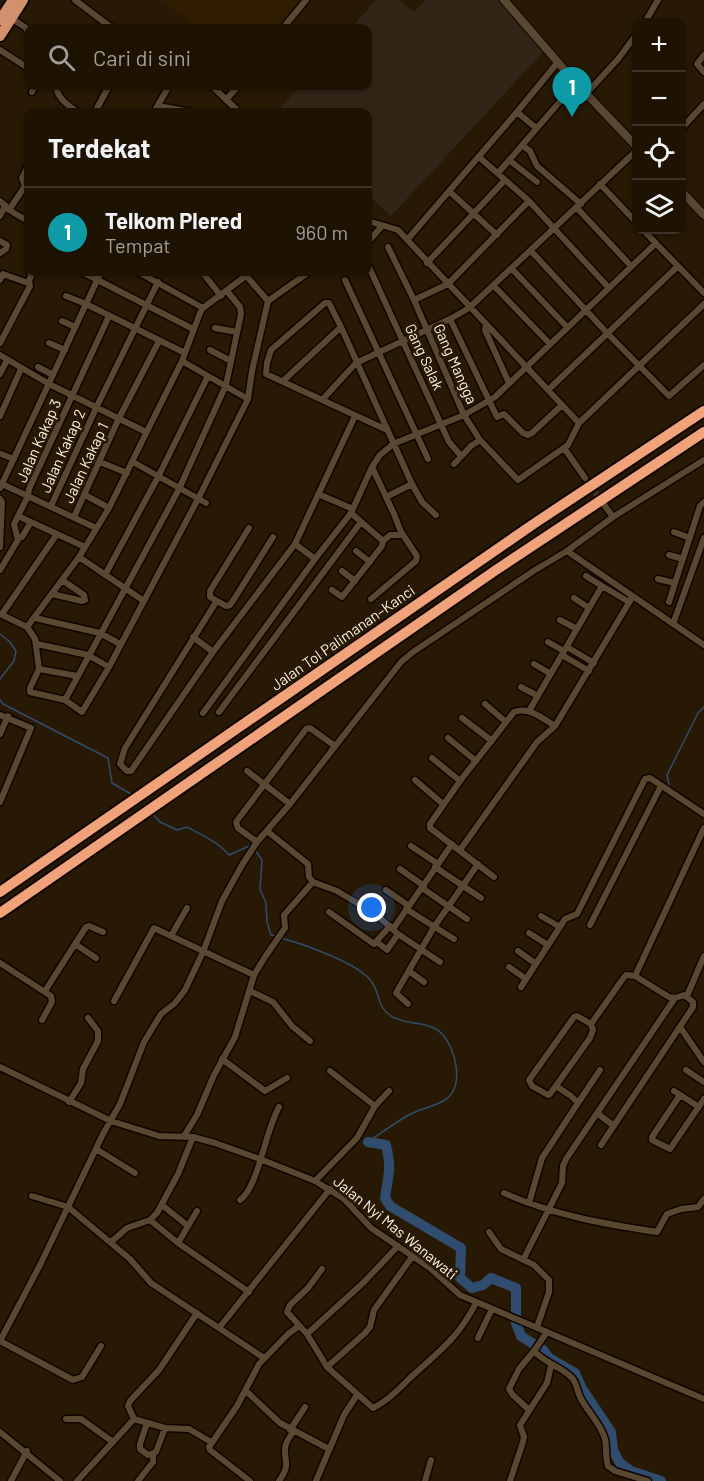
<!DOCTYPE html>
<html lang="id">
<meta charset="utf-8">
<style>
:root{--surface:#1e1303;--page:#261c0d;--text:#f1f3f6;--muted:#a19e9a;--line:#3c3225;--accent:#0f766e}
body{margin:0;font-family:Barlow,sans-serif;background:var(--page);color:var(--text)}
.controls{position:absolute;right:18px;top:18px;display:grid;overflow:hidden;border-radius:12px;box-shadow:0 2px 4px #0004}
.controls button{width:54px;height:54px;display:grid;place-items:center;padding:0;border:0;border-bottom:2px solid var(--line);background:var(--surface);color:var(--text);font:30px sans-serif}
.you{position:absolute;left:372px;top:908px;width:21px;height:21px;margin:-15px;border:4px solid #fff;border-radius:50%;background:#1a73e8;box-shadow:0 0 0 9px #1a73e833}
.badge{display:grid;place-items:center;width:39px;height:39px;border-radius:50%;background:var(--accent);color:#fff;font-size:20px;font-weight:700}
.pin{position:absolute;translate:-50% -50px;filter:drop-shadow(0 2px 3px #0008)}
.pin::after{content:'';position:absolute;top:32px;width:21px;height:18px;background:inherit;clip-path:polygon(0 0,100% 0,50% 100%)}
.list{margin:0;padding:0;list-style:none}
h2{display:flex;justify-content:space-between;align-items:center;height:78px;margin:0;padding:0 24px;font-size:26px}
h2 small{font-size:20px;font-weight:400;color:var(--muted)}
.list li{display:grid;grid-template-columns:39px 1fr auto;gap:18px;align-items:center;box-sizing:border-box;height:90px;padding:0 24px;border-top:2px solid var(--line)}
.list b{display:block;font-size:22px;white-space:nowrap}
.list p{margin:0;font-size:20px;white-space:nowrap;color:var(--muted)}
.list em{font-size:20px;font-style:normal;color:var(--muted)}
.icon{flex:none;width:33px;height:33px;fill:none;stroke:currentColor;stroke-width:2;stroke-linecap:round;stroke-linejoin:round}
.map{position:relative;flex:none;width:704px;height:1481px;overflow:hidden}
.search{position:absolute;background:var(--surface);box-shadow:0 2px 4px #0004;left:24px;top:24px;width:348px;height:66px;display:flex;align-items:center;gap:15px;box-sizing:border-box;padding:0 21px;border-radius:12px;color:var(--muted);font-size:22px}
.panel{position:absolute;background:var(--surface);box-shadow:0 2px 4px #0004;left:24px;top:108px;width:348px;height:168px;border-radius:12px}
.map>svg:first-child{display:block}
</style>
<div class="map">
<svg width="704" height="1481" viewBox="0 0 704 1481">
<rect width="100%" height="100%" fill="#281904"/>
<path fill="#312517" d="M376 0H398L414 12 425 0H499L543 52 391 216 368 195V112H276L300 86H368V28H351Z"/>
<path fill="#301d00" d="M161 0H301L277 28H192L194 25Z"/>
<g fill="none" stroke-linecap="round" stroke-linejoin="round">
<path stroke="#304c6e" stroke-width="1.5" d="M0 634 10 642 16 651 14 661 0 679
M0 700 3 704 108 758 112 783 131 794
M670 789 667 775 698 713 704 707
M153 814 160 822 177 830 187 827C202 835 218 842 229 855L249 846 251 847
M255 850 262 860 260 889 266 903 267 922 271 935 276 936
M281 938C303 944 358 963 371 981 381 994 376 1006 391 1016 405 1026 430 1020 442 1034 456 1049 465 1086 445 1100 434 1107 418 1109 407 1116 393 1124 381 1133 368 1142"/>
<path stroke="#304c6e" stroke-width="10" d="M368 1142 386 1145C392 1170 388 1175 385 1198L390 1206 461 1248 460 1278 472 1288 483 1285 491 1278 516 1288V1323L521 1336 543 1350 549 1358 575 1373 581 1387 611 1432 613 1450 620 1463 631 1471 661 1481"/>
<path stroke="#483a26" stroke-width="6" stroke-dasharray="6 3" stroke-linecap="butt" d="M585 478 602 502"/>
<defs>
<path id="minor" d="M75 0 112 28
M11 18 26 28 28 32
M645 22 658 0
M283 28 306 0
M0 50 28 68
M704 55 697 64 704 72
M56 86C57 98 68 106 78 112
M212 86 239 112
M32 92 35 86
M586 94 618 59 636 35
M226 100 238 86
M158 106 191 112
M95 112 109 86
M154 112 169 86
M517 112 558 62
M682 128 704 104
M522 145 530 151 537 166 581 204
M479 157 529 201 608 287
M509 160 537 182
M498 173 576 83
M600 184 636 222
M449 191 497 235
M0 201 14 213 28 221
M577 208 631 266
M9 210 25 186 22 178 28 166
M0 216 5 206
M368 221 398 230 579 423
M643 230 704 293
M407 240 517 112 536 128
M0 241 7 245 6 249 0 253
M368 242 382 226
M388 247 414 300 464 415 480 440 518 480 568 445 579 423 704 304
M531 251 608 334 669 396 704 365
M427 263 505 180
M368 265 449 442 461 456
M512 269 567 327
M82 272 193 329
M138 272 203 308
M202 272 221 296
M243 272 268 301
M0 280 3 274 28 283 32 274 30 272
M345 280 428 459
M494 286 550 344
M66 296 86 304 185 353
M414 300 448 284 529 201
M450 319 497 417 504 414 523 433 528 435 532 433 562 405
M62 321 75 327
M486 325 485 330 509 383
M215 328 237 332
M0 343 30 286 29 281
M49 343 65 350
M210 350 231 361
M0 355 49 384 146 432
M38 367 53 375
M0 374 7 360
M208 376 248 399
M283 381 341 327
M548 390 678 266
M322 400 356 363 450 319 469 308 636 151
M0 416 21 369
M387 430 266 374 267 363 271 350 325 303H329L341 327 412 484 422 502 436 515
M564 448 585 478
M1 454 14 459
M100 462 127 473
M133 462 206 503
M454 464 471 446 480 440
M2 484 96 528
M0 488 101 272
M318 494 353 509
M85 495 109 508
M386 497 412 484
M0 499 2 502 0 547
M51 506 98 404 158 282
M605 506 613 517
M351 513 383 541
M18 516 85 547
M74 517 119 418 159 341
M249 528 210 591V597L226 606 230 605 236 596 273 537
M674 532 690 538
M18 537H22L31 522
M295 544 315 559 351 513 372 467 380 455 393 444 464 415 495 397 656 243
M356 551 370 562
M567 551 704 645
M669 555 683 559
M79 557 144 601
M0 570 18 540 14 524 28 496 29 489 109 316
M342 571 355 581
M105 575 158 477 208 376 182 361
M586 576 602 586
M658 579 675 583 700 506 704 502
M62 580 84 595 85 600
M332 590 342 597 382 546 383 541 390 535H402
M52 594 82 601 85 600
M574 598 589 608
M371 599 416 561 417 556 401 532 394 514 372 467
M216 602 125 748 120 764 127 771H131L213 652 295 544 355 416
M669 602 675 583
M0 614 27 627 35 639 39 669 30 688V692L65 700 82 712 109 667 198 499 248 399 252 371 268 301 309 272
M2 614 57 534
M35 618 100 633 120 644
M560 620 577 629
M673 624 704 538
M27 627 79 557 109 508 182 361 200 313 203 308 251 272
M193 637 213 652
M548 642 564 651
M37 644 88 655 109 667
M567 647 594 663
M562 655 589 671
M534 664 551 674
M39 669 77 676
M521 687 538 696
M65 700 179 489 226 385 241 314 240 307 227 291
M485 704 506 722
M529 711 602 586 629 602
M219 712 361 522
M203 713 315 559
M0 715 31 728 0 802
M462 718 492 741
M0 734 8 716
M448 738 476 761
M432 758 460 781
M247 771 290 804
M415 780 443 804
M257 842 238 828 236 822 306 729 310 728 335 746
M411 846 438 864
M460 850 537 742 555 726 633 596
M435 867 481 898
M400 869 424 886
M494 877 430 828V824L460 781 514 712C529 706 543 719 555 726
M313 882 337 891 357 903
M422 888 467 919
M386 890 409 906
M406 909 454 939
M371 910 398 934 440 962
M329 912 374 944 390 926
M541 916 560 927
M590 925 661 786
M393 929 452 844
M529 933 548 945
M171 936 187 908
M377 942 387 950 398 934
M75 944 86 927 89 926 103 932
M518 951 536 964
M0 963 51 996 52 1002 42 1020
M509 967 526 979
M409 971 424 982
M521 987 565 919 577 914 645 779 650 778 704 814
M45 991 75 944 96 958
M250 991 273 1002 292 1026 310 1041
M687 996 704 956
M114 1001 154 928 254 975
M408 1004 396 993 434 927 478 864
M591 1024 577 1016 574 1017 529 1080 532 1086 548 1095 550 1094 590 1038 593 1030 591 1024 622 980 626 975 635 976 704 828
M680 1027 704 1062
M222 1059 265 1091 287 1078
M0 1067 111 1121 159 1136 193 1137 215 1143 260 1159 315 1181 344 1199 371 1228 430 1268 460 1295 704 1399
M686 1070 704 1082
M330 1071 375 1106
M674 1091 699 1107
M680 1095 652 1137V1140L670 1149 704 1099
M69 1102 81 1083 83 1069 98 1041V1031L88 1018
M578 1103 600 1070
M597 1113 614 1126
M184 1136 197 1115 214 1075 235 1037 254 975 265 957 285 928 284 915 313 882 309 877 308 864 267 831
M601 1145 693 1007V1002L684 995 675 998 669 997 635 976
M96 1149 135 1173
M315 1181 357 1138 375 1106 389 1091
M504 1193C552 1215 605 1224 657 1232L667 1214 681 1209 698 1207 704 1199
M32 1196 68 1207 130 1259 151 1283 264 1358
M240 1200C259 1186 265 1131 279 1107
M529 1203 542 1158 578 1103 571 1096 556 1086
M162 1205 188 1226
M150 1220 178 1243 249 1292
M489 1232 501 1249 534 1265 549 1280V1292L537 1327
M111 1242 127 1228 150 1220 157 1213 178 1174 193 1137
M178 1243 197 1211
M523 1260 562 1183 563 1166 566 1159 675 998
M322 1269 308 1288 290 1305 287 1312 307 1334 327 1367 373 1408C387 1401 398 1390 409 1379 438 1352 457 1340 476 1303
M197 1313 159 1370 130 1401 128 1406 134 1419 165 1428 189 1429 211 1442
M219 1328 330 1189
M547 1332 534 1351C546 1364 562 1367 572 1378 577 1383 577 1392 581 1399 588 1412 601 1424 605 1439 607 1448 605 1457 608 1466L615 1471 648 1481
M307 1334 364 1282 398 1246
M478 1338 492 1309
M0 1341 40 1265 103 1134 120 1104 144 1042 161 1014 175 1003 185 990 203 952 222 901 242 865 257 842 290 804 401 662 413 652 535 570 567 551 613 517 704 460
M0 1341 73 1380 82 1377 101 1346
M327 1367 365 1333 370 1327 374 1310 412 1257
M246 1391 280 1423 329 1449
M529 1410 512 1394 509 1389 519 1369 534 1351
M66 1419H81L113 1442
M147 1423 140 1444V1449L148 1455 156 1452 165 1428
M290 1430 305 1407
M0 1432 60 1481
M11 1481 27 1451
M77 1481 134 1419
M138 1481 153 1462V1455
M250 1481 210 1450 209 1447 237 1406 259 1364 288 1334 299 1326
M279 1481C290 1465 285 1465 285 1449 285 1443 290 1436 294 1431
M316 1481 344 1415 357 1395
M425 1481 431 1460
M510 1481 523 1442 524 1437 520 1425 547 1383 551 1366"/>
<path id="tertiary" d="M504 0 576 83 636 146
M682 192 704 215"/>
<path id="trunk" d="M0 20 13 0
M0 36 23 0"/>
<path id="motorway" d="M0 892 535 523 704 411
M0 913 496 570 704 432"/>
</defs>
<use href="#minor" stroke="#100400" stroke-width="9"/>
<use href="#tertiary" stroke="#100400" stroke-width="10"/>
<use href="#trunk" stroke="#100400" stroke-width="14"/>
<use href="#motorway" stroke="#100400" stroke-width="14"/>
<use href="#minor" stroke="#594831" stroke-width="6"/>
<use href="#tertiary" stroke="#594831" stroke-width="8"/>
<use href="#trunk" stroke="#d2916c" stroke-width="10"/>
<use href="#motorway" stroke="#f0a37a" stroke-width="10"/>
</g>
<g text-anchor="middle" stroke-width="6" stroke-linejoin="round" paint-order="stroke">
<g font-size="15" fill="#fdf2e5" stroke="#281904">
<text transform="translate(424 357) rotate(65)" y="5">Gang Salak</text>
<text transform="translate(455 364) rotate(66)" y="5">Gang Mangga</text>
<text transform="translate(39 441) rotate(-66)" y="5">Jalan Kakap 3</text>
<text transform="translate(63 451) rotate(-66)" y="5">Jalan Kakap 2</text>
<text transform="translate(86 463) rotate(-65)" y="5">Jalan Kakap 1</text>
<text transform="translate(343 638) rotate(-35)" y="5">Jalan Tol Palimanan–Kanci</text>
<text transform="translate(395 1228) rotate(39)" y="5">Jalan Nyi Mas Wanawati</text>
</g>
</g>
</svg>
<div class="controls">
<button>+</button>
<button>−</button>
<button><svg class="icon" aria-label="locate" viewBox="0 0 24 24"><circle cx="12" cy="12" r="6"/><path d="M12 2v4M12 18v4M2 12h4M18 12h4"/></svg></button>
<button><svg class="icon" aria-label="layers" viewBox="0 0 24 24"><path d="M12 4l9 5-9 5-9-5zM3 14l9 5 9-5"/></svg></button>
</div>
<div class="you"></div>
<div class="pin badge" style="left:572px;top:117px;background:#0f9aa8">1</div>
<div class="search"><svg class="icon" aria-label="search" viewBox="0 0 24 24"><circle cx="10" cy="10" r="6"/><path d="M15 15l6 6"/></svg>Cari di sini</div>
<section class="panel">
<h2>Terdekat<small></small></h2>
<ul class="list">
<li><span class="badge" style="background:#0f9aa8">1</span><div><b>Telkom Plered</b><p>Tempat</p></div><em>960 m</em></li>
</ul>
</section>
</div>
